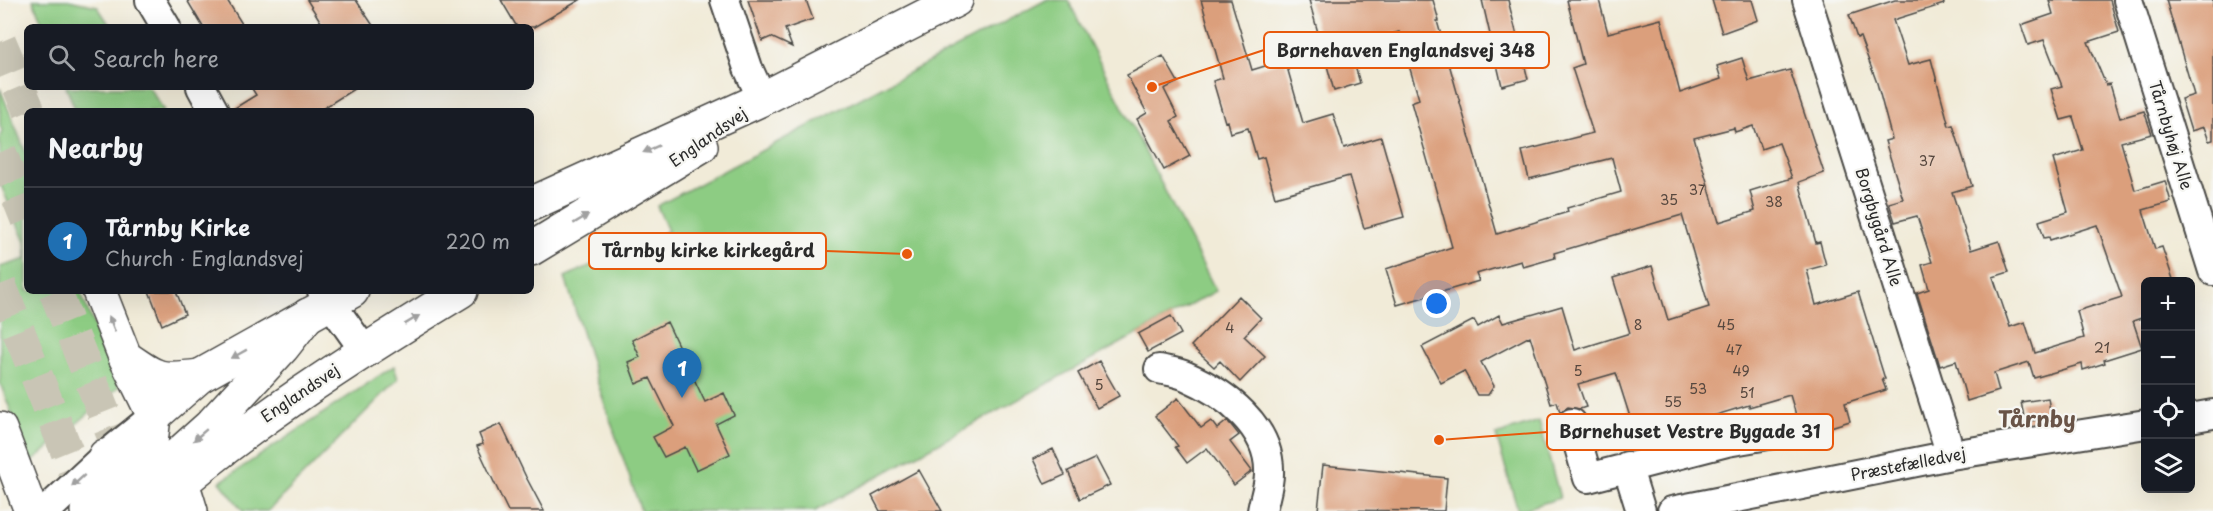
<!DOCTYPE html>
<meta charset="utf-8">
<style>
:root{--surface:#171b24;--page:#242831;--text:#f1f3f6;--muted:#9ea1a6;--line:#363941;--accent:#1f6fb2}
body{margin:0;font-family:"Playpen Sans",sans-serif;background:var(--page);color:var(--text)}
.controls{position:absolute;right:18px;bottom:18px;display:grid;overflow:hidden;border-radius:9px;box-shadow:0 6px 24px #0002}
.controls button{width:54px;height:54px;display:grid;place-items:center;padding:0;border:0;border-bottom:2px solid var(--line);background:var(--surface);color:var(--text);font:30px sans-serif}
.you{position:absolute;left:1437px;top:304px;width:21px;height:21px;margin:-15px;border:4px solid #fff;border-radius:50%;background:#1a73e8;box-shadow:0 0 0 9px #1a73e833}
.badge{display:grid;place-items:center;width:39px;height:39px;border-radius:50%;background:var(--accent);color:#fff;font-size:20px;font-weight:700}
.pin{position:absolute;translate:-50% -50px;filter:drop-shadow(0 2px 3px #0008)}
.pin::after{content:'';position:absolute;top:32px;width:21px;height:18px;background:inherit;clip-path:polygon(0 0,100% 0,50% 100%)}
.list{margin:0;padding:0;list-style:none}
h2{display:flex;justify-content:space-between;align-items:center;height:78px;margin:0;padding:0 24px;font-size:26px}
h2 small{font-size:20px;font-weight:400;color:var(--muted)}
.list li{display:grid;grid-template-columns:39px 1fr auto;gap:18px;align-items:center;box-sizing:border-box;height:108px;padding:0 24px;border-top:2px solid var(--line)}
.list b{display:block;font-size:22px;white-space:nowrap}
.list p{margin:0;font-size:20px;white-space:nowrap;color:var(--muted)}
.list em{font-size:20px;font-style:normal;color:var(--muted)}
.icon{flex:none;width:33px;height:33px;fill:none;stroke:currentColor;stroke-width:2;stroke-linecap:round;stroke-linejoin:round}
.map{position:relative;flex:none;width:2213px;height:511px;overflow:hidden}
.search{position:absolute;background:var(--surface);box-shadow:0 6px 24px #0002;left:24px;top:24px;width:510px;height:66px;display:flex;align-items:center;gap:15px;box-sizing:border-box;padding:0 21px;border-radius:9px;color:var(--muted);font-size:22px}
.panel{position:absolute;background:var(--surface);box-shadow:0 6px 24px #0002;left:24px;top:108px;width:510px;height:186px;border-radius:9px}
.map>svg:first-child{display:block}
</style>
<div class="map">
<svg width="2213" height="511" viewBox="0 0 2213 511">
<rect width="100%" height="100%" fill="#f6f6f2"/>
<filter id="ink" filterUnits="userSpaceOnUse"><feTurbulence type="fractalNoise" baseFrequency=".0167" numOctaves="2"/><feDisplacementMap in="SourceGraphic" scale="12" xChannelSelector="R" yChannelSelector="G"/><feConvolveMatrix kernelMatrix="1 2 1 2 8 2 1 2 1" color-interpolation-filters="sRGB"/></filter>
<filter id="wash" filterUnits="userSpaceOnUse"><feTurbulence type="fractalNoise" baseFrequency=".008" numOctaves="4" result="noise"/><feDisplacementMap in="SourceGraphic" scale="24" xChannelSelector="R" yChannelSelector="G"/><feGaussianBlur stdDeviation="1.35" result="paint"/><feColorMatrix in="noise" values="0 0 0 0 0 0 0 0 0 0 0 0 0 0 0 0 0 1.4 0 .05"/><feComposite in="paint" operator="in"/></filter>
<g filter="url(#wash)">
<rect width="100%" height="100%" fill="#f1ebd8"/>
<path fill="#8dcc83" stroke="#5c7c57" stroke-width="1.5" d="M33 0H68L97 6 111 27H44Z
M1046 0H1068L1216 291 815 511H641L599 387 565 277 668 231 657 206Z
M66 87H149L164 111H76Z
M0 88 27 156V291H80L119 387 31 463 0 383V267L26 259 25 242 0 183V136L2 131 0 125Z
M394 366 398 379 268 511H243L220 482Z
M1539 421 1560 498 1518 511 1496 435Z"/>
<g id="blocks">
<path fill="#db9f7c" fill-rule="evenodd" d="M187 0H227L244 27H203Z
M307 0H356L374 27H324Z
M501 0H580L534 27H517Z
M748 0H806L813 19 785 29 792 47 771 37 762 41Z
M1201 0H1231L1252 70 1285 60 1303 123 1333 114 1344 148 1381 137 1404 217 1364 228 1349 176 1275 197 1264 157 1257 159 1248 128 1230 133 1227 121 1225 122 1213 81 1223 78Z
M1309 0H1433L1439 21H1437L1497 234 1568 212 1567 208 1621 192 1612 158 1529 179 1522 151 1593 133 1572 68 1583 64 1567 0H1599L1608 33 1661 19 1680 93 1721 79 1717 66 1742 58 1749 81 1790 70 1824 173 1799 182 1816 243 1820 242 1826 265 1807 270 1816 305 1858 292 1885 379H1882L1886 390 1845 403 1850 421 1811 433 1807 418 1802 419 1796 415 1790 395 1749 407V405L1637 439 1616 373 1578 384 1586 407 1580 409 1568 407 1560 412 1557 402 1551 404 1530 336 1481 362 1494 386 1488 395H1477L1464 371 1441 383 1422 347 1474 320 1478 327 1499 315 1503 323 1562 306 1575 350 1630 333 1613 278 1652 266 1668 320 1709 307 1682 215 1554 253 1555 258 1523 267 1521 261 1476 274 1479 281 1397 305 1386 269 1452 247 1411 102 1419 99 1399 32 1349 46 1360 83 1334 91ZM1753 126 1761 149 1779 143 1792 178 1750 191 1755 211 1719 222 1694 138 1734 128 1735 132Z
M1482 0H1508L1528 79 1502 86Z
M1712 0H1752L1758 20 1722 33Z
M1895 0H1943L1944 4 1893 20 1908 65 1931 59 1949 126 1953 125 1972 186 1952 192 1971 250 1999 241 2009 272 1993 277 2010 327 2025 322 2035 353 2084 338 2077 311 2122 297 2097 225 2050 240 2049 237 2044 238 2039 221 2068 212 2053 159 2083 150 2073 117 2061 120 2051 89 2062 86 2044 40 2028 45 2021 25 2053 14 2049 0H2110L2119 32 2088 42 2106 85 2110 84 2120 118 2144 111 2152 134 2121 142 2135 190 2165 181 2171 202 2143 210 2155 249 2162 247 2174 282H2145V306L2141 307 2144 317 2133 321 2142 348 2104 360 2105 363 2083 370 2082 364 2034 378 2029 362 1994 373 1999 391 1967 401 1956 361 1940 366 1917 293 1929 289 1922 265 1932 262 1917 216 1895 222 1889 203 1903 199 1885 141 1892 139 1877 83 1860 37 1857 38 1849 15Z
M2166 0H2213V140L2209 141 2204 127 2191 131 2181 99 2194 95Z
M1163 56 1178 82 1164 89 1178 117 1171 121 1190 156 1164 170 1137 119 1147 113 1127 75Z
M251 87H357L319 111H230L256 95Z
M149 291H176L185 314 162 325Z
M1239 296 1261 318 1244 336 1265 356 1240 382 1220 361 1214 367 1191 346Z
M1171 316 1181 334 1148 352 1138 334Z
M667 322 705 402 724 393 734 415 716 424 730 454 696 470 685 447 664 457 653 437 674 426 650 378 636 384 628 362 640 357 632 340Z
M1099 361 1119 396 1097 408 1078 373Z
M1178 398 1201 428 1211 421 1217 429 1227 421 1231 425 1239 435 1230 442 1252 471 1234 485 1207 448 1187 463 1175 447 1178 446 1155 416Z
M2048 398 2051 417 2025 422 2021 402Z
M501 424 526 477 544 511H508L492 478 477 446 483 444 479 434Z
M1053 449 1065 475 1045 484 1033 459Z
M1096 458 1110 485 1080 499 1068 471Z
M1323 465 1447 478 1444 511 1318 510Z
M919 470 942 511H880L872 496Z"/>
</g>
</g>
<g filter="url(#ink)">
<use href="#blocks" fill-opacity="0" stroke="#494845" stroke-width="1.5"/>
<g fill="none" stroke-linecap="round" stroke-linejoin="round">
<path stroke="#c9c5b5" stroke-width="33" stroke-dasharray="33 16" stroke-linecap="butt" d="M0 42 29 111
M0 152 27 220
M0 285 90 509
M55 291 128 473"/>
<defs>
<path id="minor" d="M150 0 166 27
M725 0 748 68 762 99
M1807 0 1951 455
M2128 0 2213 271
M201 87 214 111
M322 291 364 350
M1159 369C1168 371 1178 372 1186 376 1225 393 1271 427 1269 474 1269 486 1264 499 1262 511
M2190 418 2213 414
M1572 423 1588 478 1727 442 1791 431
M1627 466 1641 511
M46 511 105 456 154 416
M1672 511 1951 455 2146 424"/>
<path id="major" d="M531 204 762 99 956 0
M531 249 701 146
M154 416 200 376 352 291
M149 511C246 425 351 358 461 291"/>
<path id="highway" d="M125 357C158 380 159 381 200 376
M0 429 31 511
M105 456C130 459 165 460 181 484 186 491 188 503 191 511
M87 511 141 460 151 443 154 416 125 357 99 291
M115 511 210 426 283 347 308 315"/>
</defs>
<use href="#minor" stroke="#494845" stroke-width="32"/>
<use href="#major" stroke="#494845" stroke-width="36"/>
<use href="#highway" stroke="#494845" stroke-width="36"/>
<use href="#minor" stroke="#fff" stroke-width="28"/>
<use href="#major" stroke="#fff" stroke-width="33"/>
<use href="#highway" stroke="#fff" stroke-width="33"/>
</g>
<defs><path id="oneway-solid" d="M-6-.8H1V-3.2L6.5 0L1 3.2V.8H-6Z" transform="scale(1.5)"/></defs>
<g fill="#a0a0a0">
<use href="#oneway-solid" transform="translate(651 149) rotate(156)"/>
<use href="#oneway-solid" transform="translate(581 219) rotate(-31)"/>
<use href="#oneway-solid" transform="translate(412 320) rotate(-31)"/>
<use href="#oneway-solid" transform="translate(112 324) rotate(-111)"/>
<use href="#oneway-solid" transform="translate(239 354) rotate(151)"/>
<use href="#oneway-solid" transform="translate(200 435) rotate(139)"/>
<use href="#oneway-solid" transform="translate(78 481) rotate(138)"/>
</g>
</g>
<g text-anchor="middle" stroke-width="4.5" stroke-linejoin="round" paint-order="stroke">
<g font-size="14" fill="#57483f">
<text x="1927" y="166">37</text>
<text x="1697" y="195">37</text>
<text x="1669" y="205">35</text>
<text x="1774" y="207">38</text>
<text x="1638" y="330">8</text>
<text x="1726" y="330">45</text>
<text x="1230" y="333">4</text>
<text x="2102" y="353">21</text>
<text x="1734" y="355">47</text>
<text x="1578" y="376">5</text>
<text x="1741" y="376">49</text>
<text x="1099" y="390">5</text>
<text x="1698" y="394">53</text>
<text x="1747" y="398">51</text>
<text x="1673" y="407">55</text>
</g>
<g font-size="16" fill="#2b2b2b" stroke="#f6f6f2">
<text transform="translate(2171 135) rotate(73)" y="6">Tårnbyhøj Alle</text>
<text transform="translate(708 137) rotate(-35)" y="6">Englandsvej</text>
<text transform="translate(1879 227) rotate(73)" y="6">Borgbygård Alle</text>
<text transform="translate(300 393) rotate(-34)" y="6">Englandsvej</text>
<text transform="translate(1908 464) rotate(-11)" y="6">Præstefælledvej</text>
</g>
<g font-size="22" font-weight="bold" fill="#695447" stroke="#f6f6f2">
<text x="2037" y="427">Tårnby</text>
</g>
</g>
<path fill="none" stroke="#e8590c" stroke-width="2" d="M1152 87L1264 50M907 254L826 251M1439 440L1547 432"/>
<g fill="#e8590c" stroke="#f6f6f2" stroke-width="2">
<circle cx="1152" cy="87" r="6"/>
<circle cx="907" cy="254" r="6"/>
<circle cx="1439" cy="440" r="6"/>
</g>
<g fill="#f6f6f2" stroke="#e8590c" stroke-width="2">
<rect x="1264" y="32" width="285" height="36" rx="6"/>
<rect x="589" y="233" width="237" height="36" rx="6"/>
<rect x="1547" y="414" width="286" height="36" rx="6"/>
</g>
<g font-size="18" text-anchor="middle" font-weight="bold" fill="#2b2b2b">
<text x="1406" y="57">Børnehaven Englandsvej 348</text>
<text x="708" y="257">Tårnby kirke kirkegård</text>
<text x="1690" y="438">Børnehuset Vestre Bygade 31</text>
</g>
</svg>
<div class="controls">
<button>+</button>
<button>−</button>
<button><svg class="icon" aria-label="locate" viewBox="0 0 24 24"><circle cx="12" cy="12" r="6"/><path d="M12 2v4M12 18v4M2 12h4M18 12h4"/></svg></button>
<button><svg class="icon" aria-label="layers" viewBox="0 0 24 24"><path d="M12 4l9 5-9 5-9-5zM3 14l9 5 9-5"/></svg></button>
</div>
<div class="you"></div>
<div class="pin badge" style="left:682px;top:398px">1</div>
<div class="search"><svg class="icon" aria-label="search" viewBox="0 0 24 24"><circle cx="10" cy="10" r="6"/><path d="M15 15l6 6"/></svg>Search here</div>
<section class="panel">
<h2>Nearby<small></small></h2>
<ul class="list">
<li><span class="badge">1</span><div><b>Tårnby Kirke</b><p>Church · Englandsvej</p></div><em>220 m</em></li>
</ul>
</section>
</div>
